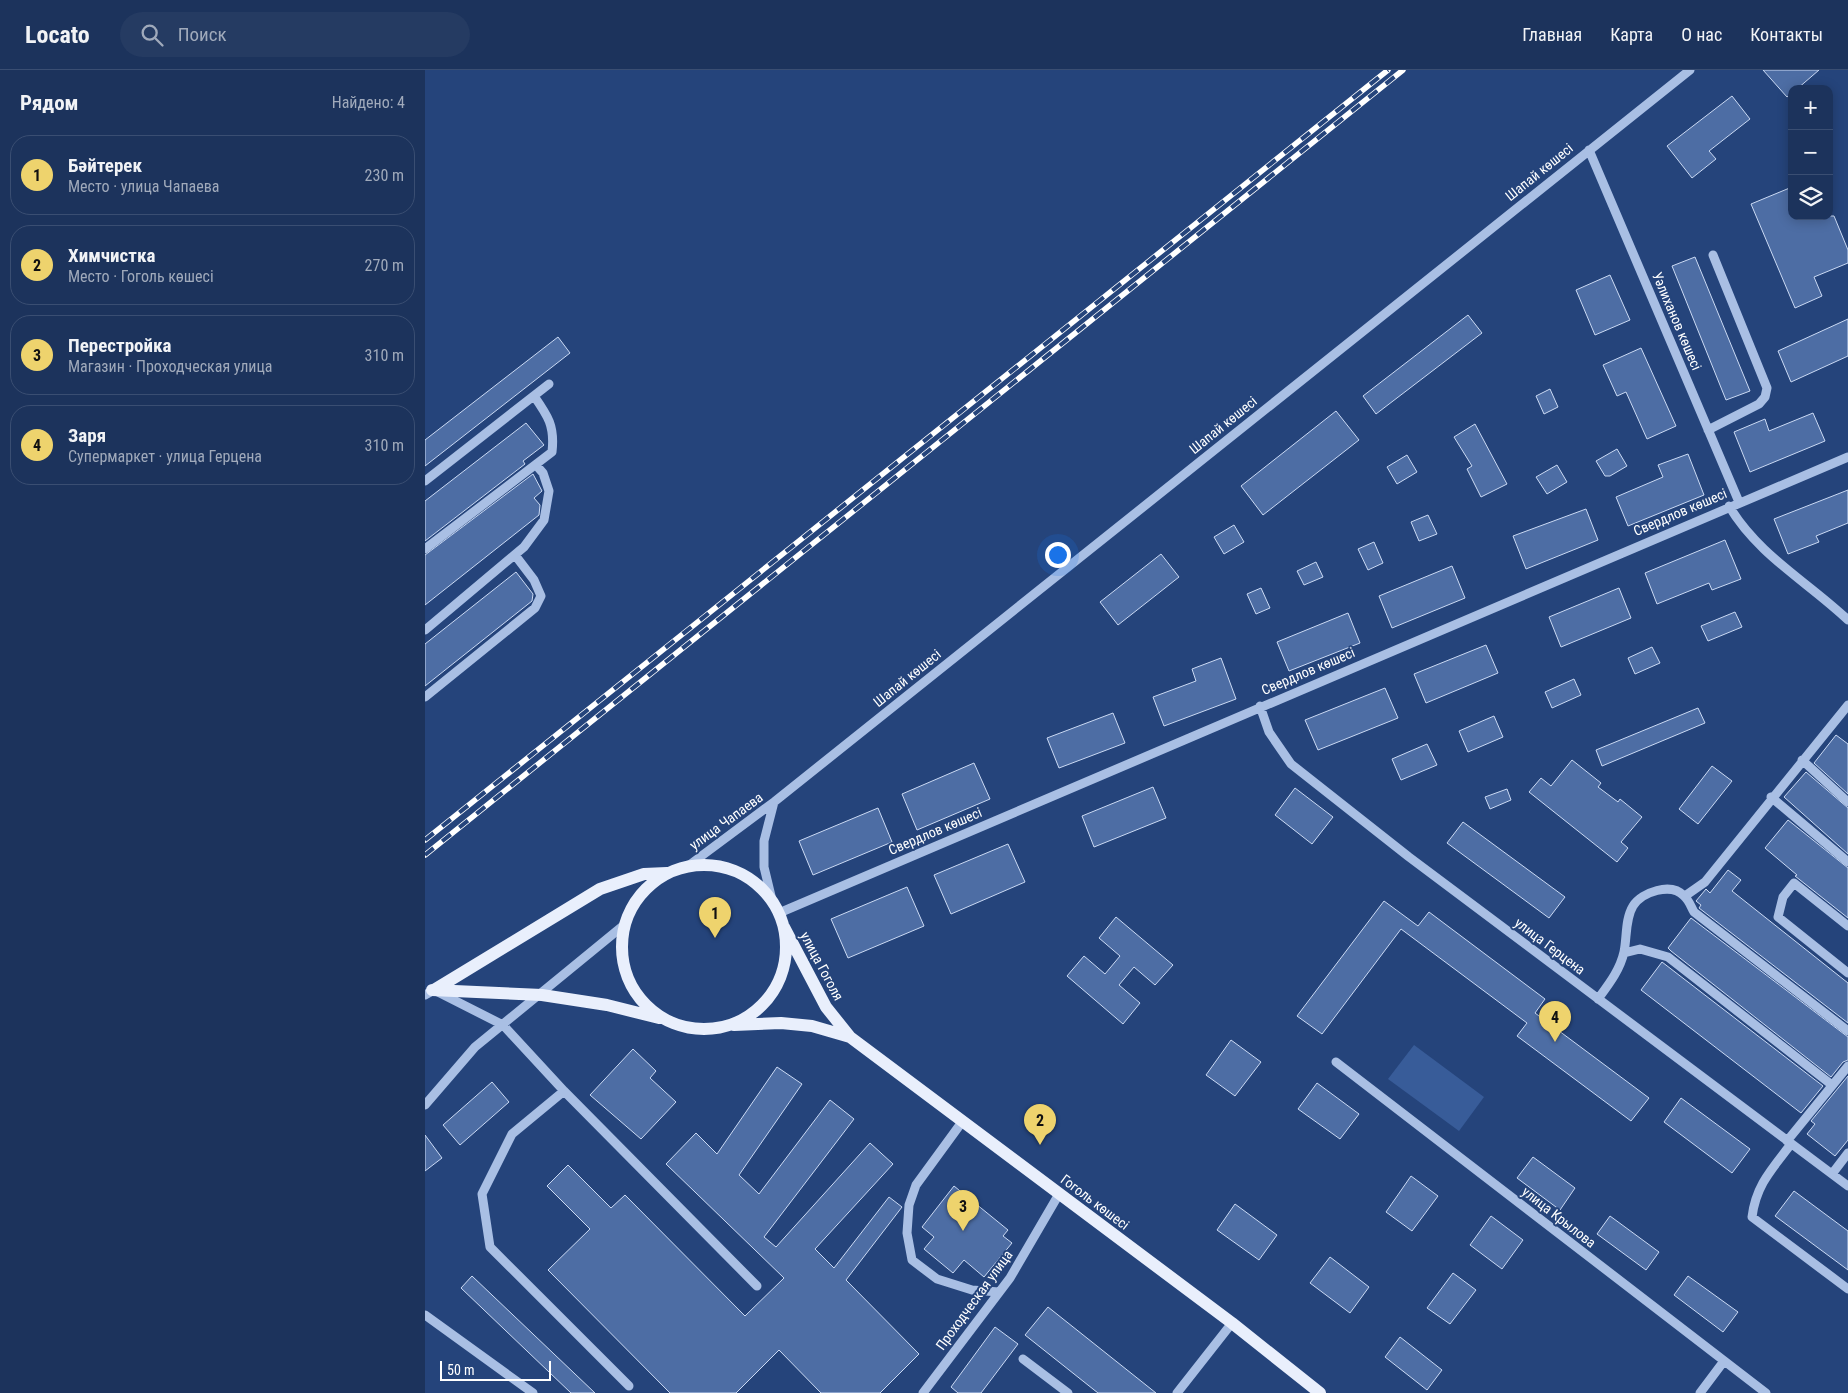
<!DOCTYPE html>
<html lang="ru">
<meta charset="utf-8">
<style>
:root{--surface:#1c335c;--page:#253b62;--text:#f1f3f6;--muted:#a0aabb;--line:#3a4e72;--accent:#eed36d}
body{margin:0;font-family:"Roboto Condensed",sans-serif;background:var(--page);color:var(--text)}
.controls{position:absolute;right:15px;top:15px;display:grid;overflow:hidden;border-radius:10px;box-shadow:0 2px 12px #0003}
.controls button{width:45px;height:45px;display:grid;place-items:center;padding:0;border:0;border-bottom:1px solid var(--line);background:var(--surface);color:var(--text);font:25px sans-serif}
.scale{position:absolute;left:15px;bottom:12px;width:111px;box-sizing:border-box;padding-left:5px;border:2px solid #fff;border-top:0;font-size:14px;line-height:18px;white-space:nowrap;color:#fff;-webkit-text-stroke:4px #25447b;paint-order:stroke}
.you{position:absolute;left:632px;top:484px;width:18px;height:18px;margin:-12px;border:4px solid #fff;border-radius:50%;background:#1a73e8;box-shadow:0 0 0 8px #1a73e833}
.badge{display:grid;place-items:center;width:32px;height:32px;border-radius:50%;background:var(--accent);color:#111;font-size:16px;font-weight:700}
.pin{position:absolute;translate:-50% -41px;filter:drop-shadow(0 1px 2px #0008)}
.pin::after{content:'';position:absolute;top:26px;width:18px;height:15px;background:inherit;clip-path:polygon(0 0,100% 0,50% 100%)}
.list{margin:0;padding:0;list-style:none}
h2{display:flex;justify-content:space-between;align-items:center;height:65px;margin:0;padding:0 20px;font-size:21px}
h2 small{font-size:16px;font-weight:400;color:var(--muted)}
.list li{display:grid;grid-template-columns:32px 1fr auto;gap:15px;align-items:center;box-sizing:border-box;height:80px;margin:0 10px 10px;padding:0 10px;border:1px solid var(--line);border-radius:20px}
.list b{display:block;font-size:19px;white-space:nowrap}
.list p{margin:0;font-size:16px;white-space:nowrap;color:var(--muted)}
.list em{font-size:16px;font-style:normal;color:var(--muted)}
.icon{flex:none;width:28px;height:28px;fill:none;stroke:currentColor;stroke-width:2;stroke-linecap:round;stroke-linejoin:round}
.map{position:relative;flex:none;width:1423px;height:1323px;overflow:hidden}
header{display:flex;align-items:center;gap:30px;box-sizing:border-box;height:70px;padding:0 25px;background:var(--surface);border-bottom:1px solid var(--line)}
header strong{font-size:24px}
nav{display:flex;gap:28px;margin-inline-start:auto;font-size:18px}
.search{width:350px;height:45px;background:var(--page);display:flex;align-items:center;gap:12px;box-sizing:border-box;padding:0 18px;border-radius:28px;color:var(--muted);font-size:19px}
main{display:flex}
aside{flex:1;background:var(--surface)}
.map>svg:first-child{display:block}
</style>
<header>
<strong>Locato</strong>
<div class="search"><svg class="icon" aria-label="search" viewBox="0 0 24 24"><circle cx="10" cy="10" r="6"/><path d="M15 15l6 6"/></svg>Поиск</div>
<nav><a>Главная</a><a>Карта</a><a>О нас</a><a>Контакты</a></nav>
</header>
<main>
<aside>
<h2>Рядом<small>Найдено: 4</small></h2>
<ul class="list">
<li><span class="badge">1</span><div><b>Бәйтерек</b><p>Место · улица Чапаева</p></div><em>230 m</em></li>
<li><span class="badge">2</span><div><b>Химчистка</b><p>Место · Гоголь көшесі</p></div><em>270 m</em></li>
<li><span class="badge">3</span><div><b>Перестройка</b><p>Магазин · Проходческая улица</p></div><em>310 m</em></li>
<li><span class="badge">4</span><div><b>Заря</b><p>Супермаркет · улица Герцена</p></div><em>310 m</em></li>
</ul>
</aside>
<div class="map">
<svg width="1423" height="1323" viewBox="0 0 1423 1323">
<rect width="100%" height="100%" fill="#25447b"/>
<path fill="#385c99" d="M989 975 1059 1027 1034 1061 963 1009Z"/>
<path fill="#4d6da4" stroke="#cbdaf4" d="M1338 0H1394L1372 19H1367V23L1362 27Z
M1307 26 1325 49 1284 81 1291 89 1267 108 1242 76Z
M1367 117V146H1409L1423 180V193L1389 207 1397 226 1370 238 1326 134Z
M1270 187 1325 321 1301 330 1247 196Z
M1185 205 1205 250 1170 265 1151 220Z
M1043 245 1057 263 951 344 938 326Z
M1423 249V286L1366 312 1353 281Z
M133 267 145 283 0 396V370Z
M1216 278 1251 356 1222 369 1201 322 1192 326 1178 295Z
M1125 319 1133 337 1119 344 1111 326Z
M911 341 934 370 838 445 816 416Z
M1388 343 1400 371 1325 402 1309 362 1340 349 1344 361Z
M101 353 119 375 98 391 100 394 0 471V431Z
M1050 354 1082 414 1056 427 1042 399 1047 396 1029 367Z
M1192 379 1202 396 1185 406H1180L1171 391Z
M1263 384 1279 425 1203 456 1191 427 1238 407 1233 395Z
M982 385 992 402 972 414 962 397Z
M1132 395 1142 412 1122 424 1111 407Z
M108 404 117 421 109 428 115 435 114 445 0 535V485Z
M1423 420V453L1391 466 1394 472 1363 484 1349 449Z
M1161 439 1173 470 1101 499 1088 466Z
M1003 445 1012 464 994 471 986 452Z
M809 455 819 472 799 484 789 467Z
M1300 470 1316 509 1287 520 1284 513 1232 534 1220 503Z
M949 472 958 493 943 500 933 479Z
M736 484 754 507 693 555 675 532Z
M891 492 898 507 879 515 872 501Z
M1027 496 1040 528 967 558 954 526Z
M91 502 108 524 107 531 0 616V574Z
M836 518 845 538 831 544 822 524Z
M1194 518 1206 548 1136 577 1124 547Z
M1310 542 1317 557 1283 571 1276 556Z
M923 543 935 573 864 601 852 572Z
M1061 575 1073 603 1001 633 989 604Z
M1227 577 1235 593 1210 604 1203 588Z
M796 588 811 629 739 656 728 627 771 611 767 599Z
M1149 609 1156 625 1127 638 1120 622Z
M960 618 973 648 893 680 880 650Z
M1273 638 1280 653 1177 696 1171 680Z
M688 643 700 673 634 698 622 668Z
M1069 646 1078 667 1043 682 1034 661Z
M1411 665 1423 674V724L1389 693Z
M1002 674 1012 695 976 710 967 689Z
M1147 690 1176 713 1173 717 1193 732 1195 729 1217 747 1196 772 1203 778 1192 792 1104 722 1116 708 1126 716Z
M549 693 565 729 492 760 477 724Z
M1287 696 1307 711 1273 754 1254 739Z
M1381 702 1423 738V784L1359 727Z
M728 717 741 748 669 777 657 746Z
M870 718 908 747 887 774 850 745Z
M1082 719 1086 730 1065 739 1060 727Z
M453 738 467 772 388 805 374 771Z
M1363 750 1423 798V848L1370 806 1372 805 1340 778Z
M1038 752 1140 827 1124 848 1022 773Z
M583 774 600 812 526 844 509 805Z
M1303 800 1316 810 1307 821 1423 913V953L1274 838 1276 835 1271 831 1281 819 1285 823Z
M482 817 499 856 423 888 406 849Z
M959 831 993 856 1004 842 1120 929 1110 943 1224 1028 1206 1051 1092 966 1102 953 976 859 897 964 872 946Z
M691 847 748 895 730 915 709 897 694 915 715 933 698 954 642 906 659 886 680 904 695 886 674 868Z
M1266 848 1423 967V990L1418 992 1406 1007 1246 881 1243 878Z
M1237 892 1398 1016 1376 1043 1216 920Z
M806 970 836 992 810 1026 781 1005Z
M208 979 231 1001 225 1008 251 1032 216 1069 165 1025Z
M352 997 377 1014 314 1105 334 1124 405 1030 429 1049 339 1167 351 1177 445 1073 468 1094 390 1179 409 1198 464 1127 477 1137 421 1210 494 1284 455 1323H396L354 1280 311 1323H245L123 1200 165 1159 122 1116 143 1095 186 1138 200 1125 320 1246 359 1208 241 1094 271 1063 292 1084Z
M1423 1006V1070L1410 1086 1382 1064 1390 1054 1386 1051Z
M67 1012 84 1032 35 1075 18 1055Z
M892 1013 934 1044 915 1069 873 1039Z
M1256 1028 1325 1079 1307 1103 1239 1052Z
M0 1065 17 1088 0 1101Z
M1108 1087 1150 1118 1135 1140 1092 1108Z
M986 1106 1013 1126 987 1161 961 1142Z
M529 1116 583 1160 578 1166 587 1173 559 1207 539 1190 528 1203 499 1179 509 1167 497 1157Z
M1369 1121 1423 1161V1200L1350 1146Z
M810 1134 852 1165 834 1190 792 1160Z
M1066 1146 1098 1170 1077 1199 1045 1175Z
M1185 1146 1234 1182 1221 1200 1172 1164Z
M905 1187 944 1217 925 1243 885 1213Z
M1028 1203 1051 1220 1025 1254 1002 1238Z
M47 1206 170 1323H146L36 1218Z
M1263 1206 1313 1242 1298 1262 1249 1225Z
M623 1237 731 1323H673L600 1265Z
M570 1257 593 1274 556 1323H533L526 1317Z
M975 1267 1017 1300 1002 1320 960 1287Z"/>
<g fill="none" stroke-linecap="round" stroke-linejoin="round">
<path stroke="#a9bfe4" stroke-width="9" d="M1164 80 1314 432
M1283 360 1334 334 1340 327 1342 318 1288 185
M0 411 124 314
M1304 436C1333 485 1383 512 1423 550
M0 479 127 382C130 356 123 346 109 326
M0 560 99 477 119 450 124 421 118 403 111 395
M0 627 110 538 116 526 109 510 90 485
M835 636 844 662 866 694 984 787 1423 1116
M1377 690 1423 732
M1346 727 1423 792
M263 796 349 732 1265 0
M1260 826 1280 812 1423 635
M347 830 339 797V771L349 732
M354 843 1423 387
M1423 856 1369 813 1358 827 1353 847 1423 903
M1199 883 1215 879 1243 887 1407 1015
M0 925 9 920 78 955 139 1021 332 1216
M1173 929C1184 914 1195 900 1199 882 1202 868 1200 849 1208 836 1217 822 1246 812 1259 826 1264 830 1266 837 1269 842L1423 961
M911 992 1341 1323
M139 1021 87 1064 57 1124 65 1177 204 1316
M0 1035 50 977 199 855
M537 1052 491 1115 484 1135 482 1163 487 1190 512 1209 547 1220 574 1222
M1362 1071 1423 996
M1366 1074C1347 1099 1331 1115 1327 1147L1423 1219
M1407 1104 1423 1083
M0 1245 108 1323
M598 1289 643 1323
M498 1323 585 1208 634 1124
M752 1323 807 1253
M1275 1323 1299 1291"/>
<path stroke="#e9effc" stroke-width="12" d="M197 877a82 82 0 1 1 164 0a82 82 0 1 1-164 0Z
M359 857 401 937 425 967 807 1253 895 1323
M7 920 117 925 182 935 234 948
M9 920 175 819 219 804 242 803
M309 955 356 953 387 956 425 967"/>
<defs>
<path id="rail" d="M0 770 963 0
M0 785 978 0"/>
</defs>
<use href="#rail" stroke="#fff" stroke-width="5.5"/>
<use href="#rail" stroke="#25447b" stroke-width="4" stroke-dasharray="11" stroke-linecap="butt"/>
</g>
<g text-anchor="middle" stroke-width="4" stroke-linejoin="round" paint-order="stroke">
<g font-size="14" fill="#fff" stroke="#25447b">
<text transform="translate(1114 102) rotate(-39)" y="5">Шапай көшесі</text>
<text transform="translate(1252 251) rotate(67)" y="5">Уәлиханов көшесі</text>
<text transform="translate(798 355) rotate(-39)" y="5">Шапай көшесі</text>
<text transform="translate(1255 442) rotate(-23)" y="5">Свердлов көшесі</text>
<text transform="translate(883 601) rotate(-23)" y="5">Свердлов көшесі</text>
<text transform="translate(482 608) rotate(-39)" y="5">Шапай көшесі</text>
<text transform="translate(301 751) rotate(-36)" y="5">улица Чапаева</text>
<text transform="translate(510 761) rotate(-23)" y="5">Свердлов көшесі</text>
<text transform="translate(1125 876) rotate(37)" y="5">улица Герцена</text>
<text transform="translate(397 896) rotate(62)" y="5">улица Гоголя</text>
<text transform="translate(670 1132) rotate(37)" y="5">Гоголь көшесі</text>
<text transform="translate(1134 1147) rotate(38)" y="5">улица Крылова</text>
<text transform="translate(549 1230) rotate(-54)" y="5">Проходческая улица</text>
</g>
</g>
</svg>
<div class="controls">
<button>+</button>
<button>−</button>
<button><svg class="icon" aria-label="layers" viewBox="0 0 24 24"><path d="M12 4l9 5-9 5-9-5zM3 14l9 5 9-5"/></svg></button>
</div>
<div class="scale">50 m</div>
<div class="you"></div>
<div class="pin badge" style="left:290px;top:868px">1</div>
<div class="pin badge" style="left:615px;top:1075px">2</div>
<div class="pin badge" style="left:538px;top:1161px">3</div>
<div class="pin badge" style="left:1130px;top:972px">4</div>
</div>
</main>
